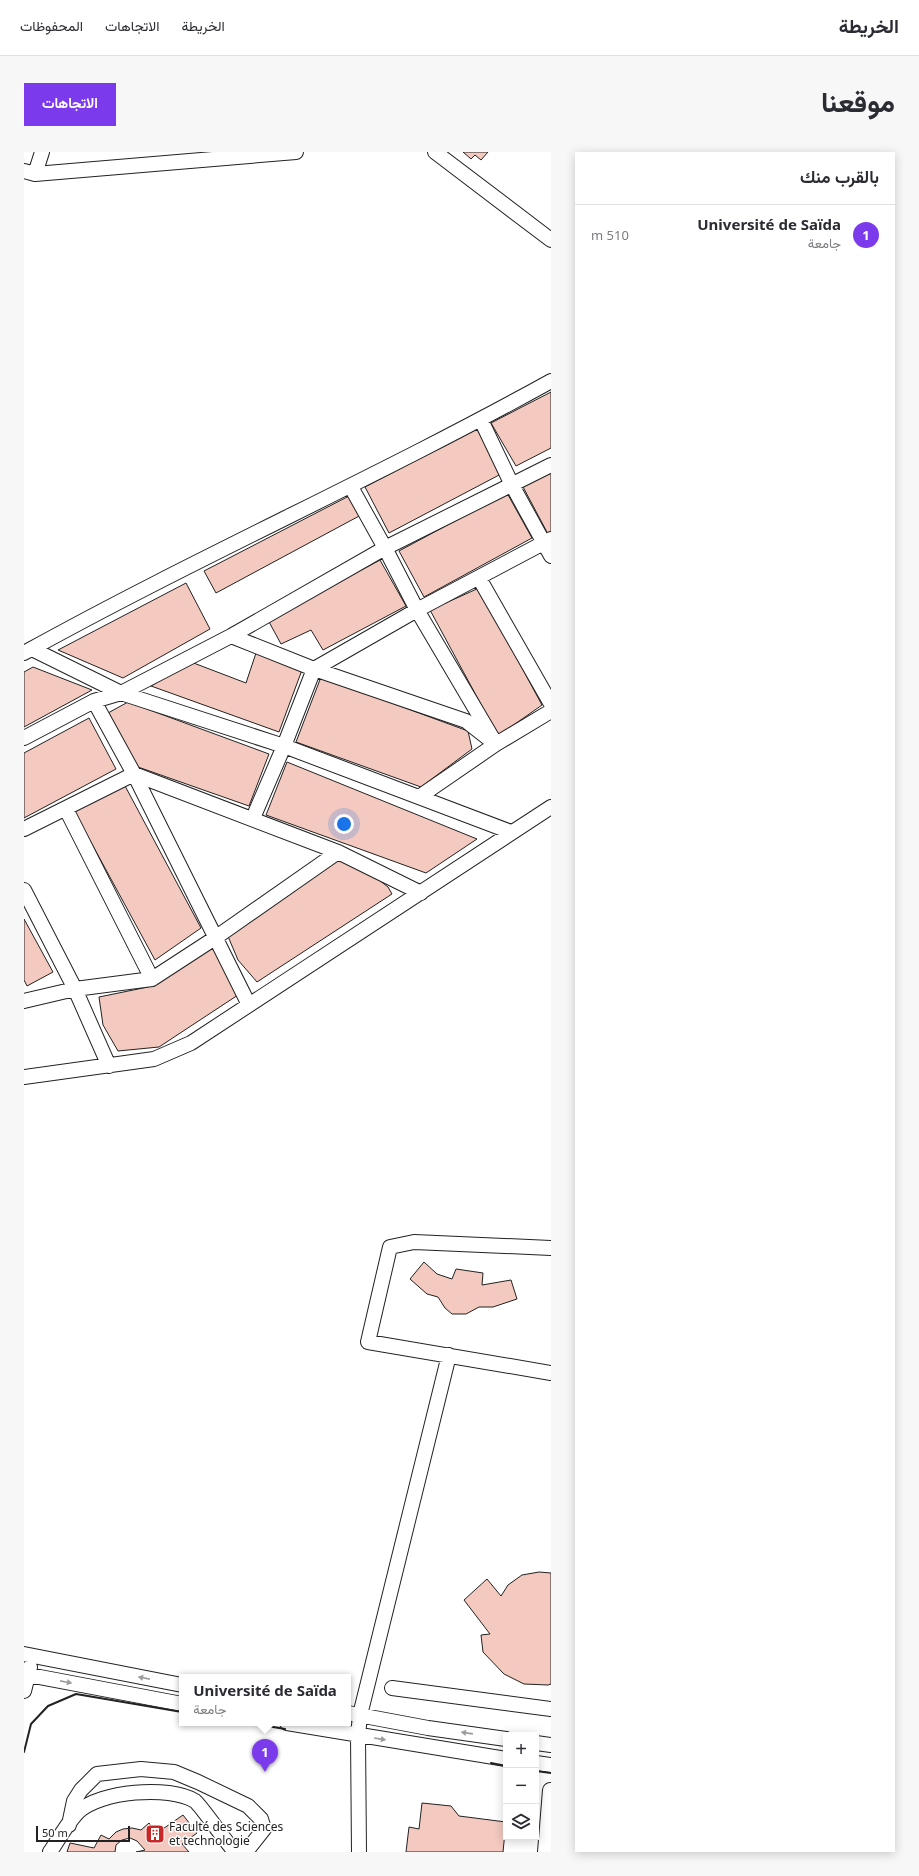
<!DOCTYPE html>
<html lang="ar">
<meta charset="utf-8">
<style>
:root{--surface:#fff;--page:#f7f7f7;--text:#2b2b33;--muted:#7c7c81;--line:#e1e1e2;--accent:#7c3aed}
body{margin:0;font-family:"Noto Sans",Vazirmatn,sans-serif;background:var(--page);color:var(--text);direction:rtl}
.controls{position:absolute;right:12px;bottom:12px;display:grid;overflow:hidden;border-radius:0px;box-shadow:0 2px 10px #0003}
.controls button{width:36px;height:36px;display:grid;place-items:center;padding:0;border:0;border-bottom:1px solid var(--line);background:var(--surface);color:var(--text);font:20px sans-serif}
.scale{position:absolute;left:12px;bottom:10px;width:94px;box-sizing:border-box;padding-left:4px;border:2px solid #222;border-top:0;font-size:11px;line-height:14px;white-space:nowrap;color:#222;-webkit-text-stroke:3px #fff;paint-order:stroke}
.you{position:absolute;left:320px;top:672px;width:14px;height:14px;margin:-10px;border:3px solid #fff;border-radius:50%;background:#1a73e8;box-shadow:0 0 0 6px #1a73e833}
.badge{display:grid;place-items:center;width:26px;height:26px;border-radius:50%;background:var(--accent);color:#fff;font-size:13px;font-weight:700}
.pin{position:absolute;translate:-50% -33px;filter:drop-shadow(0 1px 2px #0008)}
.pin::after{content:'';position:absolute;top:21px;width:14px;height:12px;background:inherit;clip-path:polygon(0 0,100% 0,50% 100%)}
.popup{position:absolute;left:155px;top:1522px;width:172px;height:52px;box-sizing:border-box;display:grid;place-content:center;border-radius:0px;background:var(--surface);filter:drop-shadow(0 1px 3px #0005);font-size:13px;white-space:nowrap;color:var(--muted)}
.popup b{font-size:15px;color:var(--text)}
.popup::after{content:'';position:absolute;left:50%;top:100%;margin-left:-8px;border:8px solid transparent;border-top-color:var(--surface)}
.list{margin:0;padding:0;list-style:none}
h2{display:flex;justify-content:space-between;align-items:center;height:52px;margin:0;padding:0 16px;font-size:17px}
h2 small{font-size:13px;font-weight:400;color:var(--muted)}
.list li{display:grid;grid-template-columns:26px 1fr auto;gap:12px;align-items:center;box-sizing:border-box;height:60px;padding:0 16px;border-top:1px solid var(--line)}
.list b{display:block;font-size:15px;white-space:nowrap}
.list p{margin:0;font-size:13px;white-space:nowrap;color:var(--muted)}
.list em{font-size:13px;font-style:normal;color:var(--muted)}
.icon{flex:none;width:22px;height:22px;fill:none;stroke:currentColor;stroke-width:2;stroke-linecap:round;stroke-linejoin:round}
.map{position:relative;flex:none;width:527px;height:1700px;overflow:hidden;direction:ltr;border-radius:0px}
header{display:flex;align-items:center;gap:24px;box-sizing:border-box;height:56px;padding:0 20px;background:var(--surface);border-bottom:1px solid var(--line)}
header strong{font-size:19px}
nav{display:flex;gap:22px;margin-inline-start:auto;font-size:14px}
.intro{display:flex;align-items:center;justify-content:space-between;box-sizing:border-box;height:96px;padding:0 24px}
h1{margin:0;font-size:28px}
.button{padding:10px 18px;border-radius:0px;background:var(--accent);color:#fff;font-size:14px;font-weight:700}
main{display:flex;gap:24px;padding:0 24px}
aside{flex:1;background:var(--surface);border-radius:0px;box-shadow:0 2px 10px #0003}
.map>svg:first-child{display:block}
</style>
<header>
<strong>الخريطة</strong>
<nav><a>الخريطة</a><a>الاتجاهات</a><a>المحفوظات</a></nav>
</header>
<div class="intro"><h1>موقعنا</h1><a class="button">الاتجاهات</a></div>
<main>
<aside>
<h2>بالقرب منك<small></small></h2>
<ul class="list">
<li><span class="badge">1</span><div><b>Université de Saïda</b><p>جامعة</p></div><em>510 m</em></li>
</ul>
</aside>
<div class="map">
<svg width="527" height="1700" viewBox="0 0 527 1700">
<rect width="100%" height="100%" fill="#fff"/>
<path fill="#f3c9c0" stroke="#222" d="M439 0H464L457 8 451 3 447 7Z
M527 240V296L492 314 467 271Z
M453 277 477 322 365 381 341 335Z
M527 318V380L524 382 498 333Z
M483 341 508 386 400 445 375 399Z
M325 344 337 363 192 441 180 419Z
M356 408 382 454 299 498 287 478 257 492 244 468Z
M162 431 186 477 99 526 34 498Z
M455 436 518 553 474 584 406 458Z
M232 501 278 518 255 580 127 534 167 510 222 531Z
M9 515 68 538 0 575V520Z
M297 525 444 579 448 597 397 635 272 590Z
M104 550 245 602 225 654 114 615 84 561Z
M65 566 92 617 0 666V601Z
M263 610 453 687 402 721 242 663Z
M100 632 177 776 131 808 50 659Z
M314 706 346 721 364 735 368 742 233 830 214 808 203 782Z
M0 767 29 820 3 834 0 828Z
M187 793 214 843 135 895 94 899 79 873 75 845 124 835Z
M400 1110 413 1122 428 1127 432 1117 459 1121 458 1133 487 1128 493 1147 469 1155H455L442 1162H428L421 1156 414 1145 403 1142 386 1127Z
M515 1420 527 1421V1532L524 1533 500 1532 480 1522 459 1500 457 1483 466 1482 440 1448 463 1427 477 1444 484 1433 498 1423Z
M398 1651 427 1654 435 1664 482 1670 479 1700H382L385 1675 395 1677Z
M159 1663 173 1681 158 1692 165 1700H112L121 1698 113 1689 106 1686 98 1688 92 1693 91 1700H43L46 1691 70 1696 77 1683 85 1687 92 1680 99 1677 108 1676 117 1678 125 1671 133 1681Z"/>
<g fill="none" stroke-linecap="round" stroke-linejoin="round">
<defs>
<path id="minor" d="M411 0 527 88
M0 19 11 22 272 0
M11 22 18 0
M457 268 488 333 527 404
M327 335 361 396 393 458 472 592
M455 426 527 552
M207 484 290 517 442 569 465 587
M8 497 97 541 260 594 487 680
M0 501C173 405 354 325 527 229
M70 549 110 622 225 853
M0 586 70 549 97 541 207 484 361 396 527 313
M395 645 472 592 527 559
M42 657 128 827
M229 666 260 594 290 517 393 458 527 387
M0 677 110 622 314 700 397 741
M0 738 51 837 85 914
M0 849 51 837 128 827 191 786 314 700
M0 925 130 907 167 891 527 655
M527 1096 390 1090 366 1095 344 1190 527 1221
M0 1502 158 1533
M0 1522 158 1552
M368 1536 527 1557
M0 1539 6 1515
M324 1561 404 1576 482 1587
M263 1571 482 1607
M512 1591 527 1593
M512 1611 527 1613
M26 1700C34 1688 44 1670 54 1660 76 1639 145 1633 171 1649 178 1655 199 1686 207 1695L213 1699 225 1696 240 1677 237 1667 224 1654 174 1630 150 1620 117 1617 73 1622 57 1638 50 1649 45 1673
M335 1700 334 1584 336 1563 425 1203
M521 1700 526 1638"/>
</defs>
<use href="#minor" stroke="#222" stroke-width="16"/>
<use href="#minor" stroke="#fff" stroke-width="14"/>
<path stroke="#222" stroke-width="2" d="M226 1571 261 1577
M0 1600 7 1572 24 1554 52 1542 158 1560
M467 1611 482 1614
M512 1619 527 1621"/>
</g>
<defs><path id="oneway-solid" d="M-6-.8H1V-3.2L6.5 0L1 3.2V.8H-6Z"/></defs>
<g fill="#9c9c9c">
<use href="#oneway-solid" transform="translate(120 1526) rotate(-169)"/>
<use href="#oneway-solid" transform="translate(42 1530) rotate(11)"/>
<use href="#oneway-solid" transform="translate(443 1581) rotate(-172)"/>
<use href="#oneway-solid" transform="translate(356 1587) rotate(9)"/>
</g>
<defs>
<symbol id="building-square" viewBox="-11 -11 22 22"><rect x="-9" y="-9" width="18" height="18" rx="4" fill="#c62828" stroke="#fff"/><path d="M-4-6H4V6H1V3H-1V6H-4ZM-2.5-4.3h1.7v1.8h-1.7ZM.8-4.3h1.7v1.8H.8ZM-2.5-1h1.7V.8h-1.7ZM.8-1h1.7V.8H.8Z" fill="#fff"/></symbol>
</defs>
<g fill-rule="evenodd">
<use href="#building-square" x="120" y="1671" width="22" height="22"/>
</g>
<g text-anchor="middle" stroke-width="3" stroke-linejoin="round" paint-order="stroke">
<g font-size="12" fill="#222" stroke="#fff" text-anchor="start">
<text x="145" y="1679">Faculté des Sciences<tspan x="145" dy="14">et technologie</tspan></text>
</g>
</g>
</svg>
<div class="controls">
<button>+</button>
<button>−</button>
<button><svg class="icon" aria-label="layers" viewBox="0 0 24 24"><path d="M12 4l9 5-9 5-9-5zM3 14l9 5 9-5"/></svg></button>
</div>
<div class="scale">50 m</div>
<div class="you"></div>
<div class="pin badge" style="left:241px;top:1620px">1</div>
<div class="popup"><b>Université de Saïda</b>جامعة</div>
</div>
</main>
